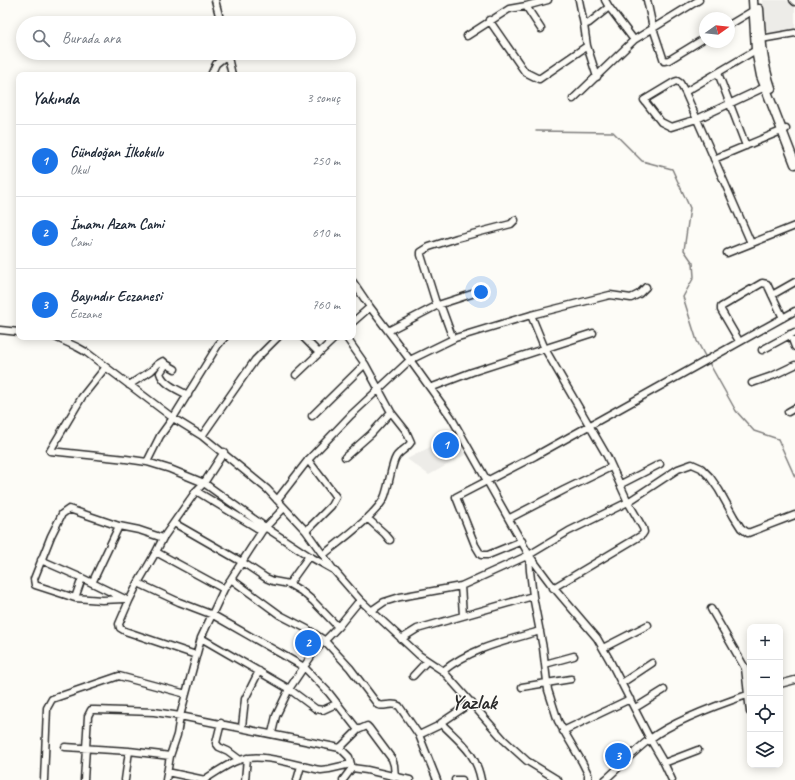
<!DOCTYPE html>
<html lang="tr">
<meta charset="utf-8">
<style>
:root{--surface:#fff;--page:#f2f2f3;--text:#1f2937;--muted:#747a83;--line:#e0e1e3;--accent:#1a73e8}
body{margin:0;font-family:Caveat,sans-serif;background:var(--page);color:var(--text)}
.controls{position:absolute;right:12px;bottom:12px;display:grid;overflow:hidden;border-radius:8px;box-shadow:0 2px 10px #0003}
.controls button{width:36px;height:36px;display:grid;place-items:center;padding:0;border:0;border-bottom:1px solid var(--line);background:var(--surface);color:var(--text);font:20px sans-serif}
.compass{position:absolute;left:699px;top:12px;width:36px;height:36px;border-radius:50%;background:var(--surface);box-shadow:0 2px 10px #0003;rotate:75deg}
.you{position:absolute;left:481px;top:292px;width:14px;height:14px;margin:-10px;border:3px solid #fff;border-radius:50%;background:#1a73e8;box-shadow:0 0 0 6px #1a73e833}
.badge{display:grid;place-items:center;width:26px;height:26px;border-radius:50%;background:var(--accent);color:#fff;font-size:13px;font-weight:700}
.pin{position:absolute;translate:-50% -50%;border:2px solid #fff;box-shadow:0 1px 4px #0006}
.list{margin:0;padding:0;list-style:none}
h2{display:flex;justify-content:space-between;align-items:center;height:52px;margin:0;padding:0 16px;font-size:17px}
h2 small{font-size:13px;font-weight:400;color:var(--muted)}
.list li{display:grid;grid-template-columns:26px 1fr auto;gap:12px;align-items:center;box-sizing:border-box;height:72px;padding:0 16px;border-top:1px solid var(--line)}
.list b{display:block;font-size:15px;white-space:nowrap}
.list p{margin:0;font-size:13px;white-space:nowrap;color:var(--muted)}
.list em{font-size:13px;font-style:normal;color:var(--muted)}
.icon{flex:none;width:22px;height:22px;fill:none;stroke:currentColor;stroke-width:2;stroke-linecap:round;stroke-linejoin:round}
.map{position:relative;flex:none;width:795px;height:780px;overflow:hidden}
.search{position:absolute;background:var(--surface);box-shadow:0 2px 10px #0003;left:16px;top:16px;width:340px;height:44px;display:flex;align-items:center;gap:10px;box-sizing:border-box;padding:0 14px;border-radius:22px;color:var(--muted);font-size:15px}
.panel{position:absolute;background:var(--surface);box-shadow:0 2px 10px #0003;left:16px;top:72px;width:340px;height:268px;border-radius:8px}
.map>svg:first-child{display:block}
</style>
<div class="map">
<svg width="795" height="780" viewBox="0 0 795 780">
<rect width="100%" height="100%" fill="#fdfcf7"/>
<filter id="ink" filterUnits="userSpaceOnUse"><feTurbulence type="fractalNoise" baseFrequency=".025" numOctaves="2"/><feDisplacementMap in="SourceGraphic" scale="8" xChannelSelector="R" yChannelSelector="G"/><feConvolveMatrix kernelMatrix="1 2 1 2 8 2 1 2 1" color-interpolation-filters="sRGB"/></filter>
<g filter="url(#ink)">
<path fill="#edece8" d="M762 0H786L795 7V31L765 35Z
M453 435 465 455 429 475 407 459Z"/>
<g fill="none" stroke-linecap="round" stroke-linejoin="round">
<path stroke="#7e7d7b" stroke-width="1.5" d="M536 131 613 132 642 161 672 169 690 208 684 250 693 263 694 277 683 297 697 341 706 358
M708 361 736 411 754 431 778 439 795 477"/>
<defs>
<path id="minor" d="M215 0 221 23
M579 0 584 25 587 46 597 77
M605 0 609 7 634 40
M647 0 653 28 664 61 669 60 705 38
M793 0 795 2
M526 6 541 29
M489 20 525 72 539 79 587 46
M584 25 589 23 609 7
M729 25 754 10
M467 36 509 9 526 6 548 0
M761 39 795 33
M227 53 232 75
M718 73 746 146
M211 75 216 64 227 55
M685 92 756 50
M573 99 634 40 699 0
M714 159 786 129
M751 243 685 92 680 83 677 81 674 82 644 100 661 122 671 127 697 119 765 87
M727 253 795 226
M353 282 370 307 410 360 451 417 529 555 550 583 597 638 609 659 650 739 664 763 672 780
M772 295 795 282
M531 315 545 349 607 456 628 502 643 528 644 532 642 535 553 588
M353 322 370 307
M0 330 19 332
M388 331 438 305 478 292
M790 334 795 347
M55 337 77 347 86 352 173 418 202 436 267 489 306 531 333 569 360 600 419 655 443 671 504 740 527 761 558 780
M303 337 319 353
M453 339 442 309 436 303 421 255V252L429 247 457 238 511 224 515 220
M739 341 721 310V307L762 283 767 284 783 318
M762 350 795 332
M166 364 160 373C163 384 178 390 188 395
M105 368 82 397 50 451 126 459 147 462 170 469 204 483 265 527 309 556 332 569
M296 375 336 337
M752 383 772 376 795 365
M129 385 151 371 158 364 163 361 166 364 175 369
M430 388 472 372 593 333
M788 412 795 408
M312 416 365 364
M202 436 255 360 278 337
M345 457 371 434 391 412
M147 462 160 436 173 418 218 345 225 337
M621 484 660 464
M196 491 262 531
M277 500 308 460 351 415 410 360 455 338 531 315 610 295 631 298 639 294 646 287
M367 518 385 534 390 540
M510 518 564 490 611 467
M174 523 242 562 266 578 273 581 289 584 301 591 313 601 338 627
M306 531 331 506 336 497 308 460
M522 541 488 555H481L475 545 456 497 535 456 795 311
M156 552 224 589
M323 555C339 542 376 515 384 498 389 487 391 465 396 457 400 451 408 448 411 442L406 431 391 412 365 364 346 337
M529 555 530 571 533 596 543 648 548 690 558 721 582 762 588 774V780
M41 560 82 578 125 599
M231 579 280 615 307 629 324 640 350 668 378 705C385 707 392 702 399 706L419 735 437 780
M92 583 119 526
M138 583 179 602 213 615 304 667 329 693 358 730
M289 584 309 556
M461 586 463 615
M75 598 82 578
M124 599 102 600 75 598 35 585 34 579 51 536 62 514 69 509 119 526 139 530 163 538
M711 609 745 668 750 712
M371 611 384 602 400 597 461 586 529 555 569 531 628 502 678 469 692 464 701 468 710 477 719 490 734 517 741 528 748 533 795 515
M201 638 289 689 316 709 323 710 336 704
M401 639 417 629 533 596
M603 648 648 625
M196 655 125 631 120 628 119 624 129 601 138 583 156 552 163 538 196 491 204 483 224 452
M545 664 574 656
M443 671C471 648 506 641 540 631
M413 676 427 661
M622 683 652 663
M780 684 795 680
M522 687 571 679
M635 708 664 690
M221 723 216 743 219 747 228 751 240 760
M442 724C461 743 476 753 481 780
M242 727 245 699 259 671
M563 731 630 699
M272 733 276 716 289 689 314 652 338 627 360 600
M419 735 442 724 441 723 472 702
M65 747 129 751 170 756
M340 748 358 730 367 726 369 728 392 759 394 765 395 777
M664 763 698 750
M167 772 205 780
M44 780 47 708 52 699 119 676 186 694
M84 780 88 716 91 710H95L154 712 180 716 340 748 349 757 352 768
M125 780 129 751
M166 780 170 756 177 735 180 716 201 638 224 589 231 579 262 531 284 508
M204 780C215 773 227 764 239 760 264 752 296 766 321 770L329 769 351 764
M245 780 247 758
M297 780 301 766
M343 780 352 768 367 770 410 780
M455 780H462
M605 780C620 767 634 751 650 739 675 720 720 704 750 694"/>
<path id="major" d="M753 0 756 50 761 76 795 164
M759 9C761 36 762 62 771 88"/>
</defs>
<use href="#minor" stroke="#2b2b2b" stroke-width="9"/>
<use href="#major" stroke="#2b2b2b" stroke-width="11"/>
<use href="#minor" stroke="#fdfcf7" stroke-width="6"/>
<use href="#major" stroke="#fdfcf7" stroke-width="8"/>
</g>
</g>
<g text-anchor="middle" stroke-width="3" stroke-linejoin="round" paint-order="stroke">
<g font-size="21" font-weight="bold" fill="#2b2b2b" stroke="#fdfcf7">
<text x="474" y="709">Yazlak</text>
</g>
</g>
</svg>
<div class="controls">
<button>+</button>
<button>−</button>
<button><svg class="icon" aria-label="locate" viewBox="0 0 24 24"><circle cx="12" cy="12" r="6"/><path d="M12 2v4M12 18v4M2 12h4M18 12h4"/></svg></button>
<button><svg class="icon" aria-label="layers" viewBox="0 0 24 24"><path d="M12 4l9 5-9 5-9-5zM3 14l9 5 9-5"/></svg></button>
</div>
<svg class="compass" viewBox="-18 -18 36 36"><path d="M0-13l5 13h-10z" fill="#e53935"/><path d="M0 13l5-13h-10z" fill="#747a83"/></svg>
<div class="you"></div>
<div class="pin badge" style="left:446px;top:445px">1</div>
<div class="pin badge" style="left:308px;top:643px">2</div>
<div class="pin badge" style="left:618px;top:756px">3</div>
<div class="search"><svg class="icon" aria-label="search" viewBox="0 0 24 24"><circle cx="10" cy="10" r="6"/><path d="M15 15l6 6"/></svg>Burada ara</div>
<section class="panel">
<h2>Yakında<small>3 sonuç</small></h2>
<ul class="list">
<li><span class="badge">1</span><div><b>Gündoğan İlkokulu</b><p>Okul</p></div><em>250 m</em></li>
<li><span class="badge">2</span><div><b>İmamı Azam Cami</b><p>Cami</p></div><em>610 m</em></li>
<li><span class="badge">3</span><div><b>Bayındır Eczanesi</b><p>Eczane</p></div><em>760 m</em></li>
</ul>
</section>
</div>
